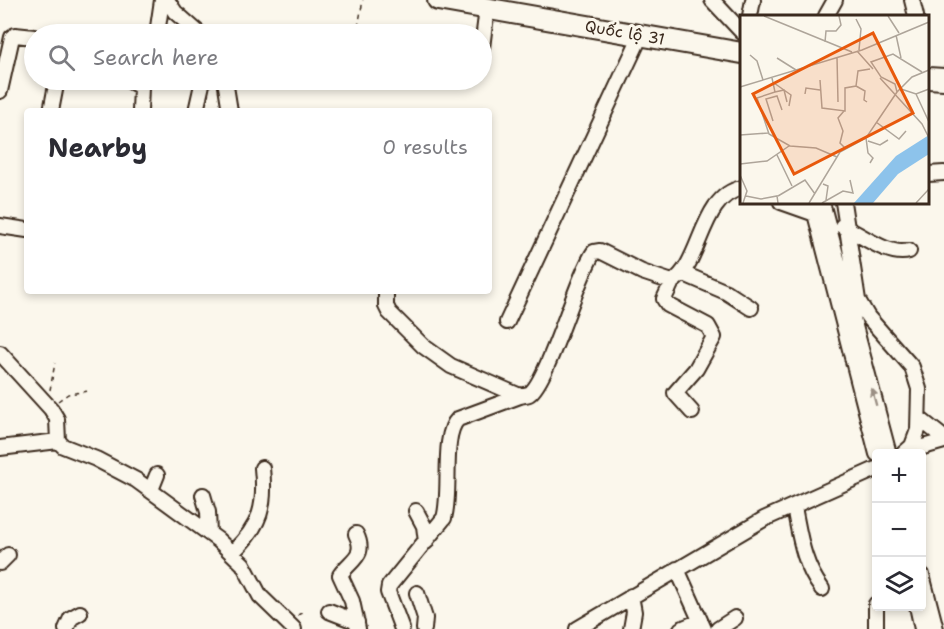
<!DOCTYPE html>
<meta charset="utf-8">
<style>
:root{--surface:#fff;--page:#f7f7f7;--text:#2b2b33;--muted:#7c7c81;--line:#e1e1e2}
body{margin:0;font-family:"Shantell Sans",sans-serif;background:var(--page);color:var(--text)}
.controls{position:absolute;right:18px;bottom:18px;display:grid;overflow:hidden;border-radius:6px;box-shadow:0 3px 9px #0003}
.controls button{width:54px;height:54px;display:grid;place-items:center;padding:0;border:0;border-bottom:2px solid var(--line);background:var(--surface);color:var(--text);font:30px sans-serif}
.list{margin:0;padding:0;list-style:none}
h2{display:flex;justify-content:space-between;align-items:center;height:78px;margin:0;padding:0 24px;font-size:26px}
h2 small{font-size:20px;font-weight:400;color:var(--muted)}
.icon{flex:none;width:33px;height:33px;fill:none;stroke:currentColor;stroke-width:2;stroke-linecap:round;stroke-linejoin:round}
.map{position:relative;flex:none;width:944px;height:629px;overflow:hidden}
.search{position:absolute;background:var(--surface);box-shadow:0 3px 9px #0003;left:24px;top:24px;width:468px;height:66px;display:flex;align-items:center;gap:15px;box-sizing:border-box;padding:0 21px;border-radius:33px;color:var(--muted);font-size:22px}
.panel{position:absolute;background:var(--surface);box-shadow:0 3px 9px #0003;left:24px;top:108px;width:468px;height:186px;border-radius:6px}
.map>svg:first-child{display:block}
</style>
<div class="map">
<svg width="944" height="629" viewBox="0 0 944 629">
<rect width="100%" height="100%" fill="#fbf7ec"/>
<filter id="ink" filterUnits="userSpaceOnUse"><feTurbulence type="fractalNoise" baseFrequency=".0167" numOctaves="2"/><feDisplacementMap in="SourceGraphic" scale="12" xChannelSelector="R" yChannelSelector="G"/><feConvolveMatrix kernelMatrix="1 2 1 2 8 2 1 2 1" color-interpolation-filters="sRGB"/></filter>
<g filter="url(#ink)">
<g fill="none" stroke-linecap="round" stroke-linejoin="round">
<defs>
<path id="minor" d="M167 0 175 12 200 34
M712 0 742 32
M912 0 916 16
M750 16 753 0
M826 16 835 0
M157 34 162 0
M482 48 487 8
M128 80 141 87 140 111
M225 80 230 111
M0 91 12 37 15 35 34 37
M51 111 57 80
M196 111 203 80
M928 174 944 173
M781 202 815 214
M812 202 877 454
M822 202 889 454
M843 202 858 300 868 317 912 367 919 389 918 430 912 446 903 454
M0 226 27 230
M842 226C861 234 888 257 909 251
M682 273 726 292 751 308
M672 282 664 299 668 305 708 326 714 337 696 369 675 393 692 412
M386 291V306L389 312 423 346 451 366 520 396C523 395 526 395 529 394 548 382 577 276 594 252L600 251 642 272 672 282C702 264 700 196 742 188
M507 322 641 35
M0 353 51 409 57 419 58 441 63 446 96 459 136 480 218 540 243 564 260 596 294 629
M920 419 944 438
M912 446 923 447 944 441
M0 448 58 441
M151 490 157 475
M203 495 208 512 209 533
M794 507C800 537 803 564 822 589
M416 511 424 526 426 542
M356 534C367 556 351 559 340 575L352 601 358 629
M233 552C261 525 266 506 262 468
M0 563 8 555
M677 569 704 629
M922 575 936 629
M417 593 425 618 424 629
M917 606 922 629
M329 611 357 622
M66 629 71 618 80 613
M402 629 388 592 389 586 444 518C452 493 441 435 458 419L520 396
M577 629 764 519 876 469
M631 629 634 612 631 596
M681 629 700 621
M718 629 735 618
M876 629V604"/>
<path id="highway" d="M438 0 742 53
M928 78 944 79"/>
</defs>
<use href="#minor" stroke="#3b2a1e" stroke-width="18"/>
<use href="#highway" stroke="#3b2a1e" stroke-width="24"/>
<path stroke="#3b2a1e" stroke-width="1.5" stroke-dasharray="4.5 4.5" stroke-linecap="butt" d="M358 27 363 0
M50 390 55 363
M58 401 68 394 88 391
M298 615 303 612"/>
<use href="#minor" stroke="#fbf7ec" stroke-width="14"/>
<use href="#highway" stroke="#fbf7ec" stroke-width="20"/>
</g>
<defs><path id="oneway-solid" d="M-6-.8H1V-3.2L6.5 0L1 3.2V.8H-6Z" transform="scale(1.5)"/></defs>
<use fill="#9b9085" href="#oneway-solid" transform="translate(874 397) rotate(-105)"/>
</g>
<g text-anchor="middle" stroke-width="6" stroke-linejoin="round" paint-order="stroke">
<g font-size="16" fill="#3b2a1e" stroke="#fbf7ec">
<text transform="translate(625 32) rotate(10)" y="6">Quốc lộ 31</text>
</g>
</g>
<g transform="translate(740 15)">
<rect width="189" height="189" fill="#fbf7ec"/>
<path d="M189 120V139L158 159 133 188H114L156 141Z" fill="#8dc3eb"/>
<path fill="none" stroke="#aea59a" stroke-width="1.5" d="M24 1 112 37M148 1 159 18M116 4 121 14 119 35M156 20 161 43M85 27 86 16H96L101 10 99 1M117 36 133 54M10 40 17 46 23 65M97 42 98 87M37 43 56 55M32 63 35 77 17 83 29 119 50 131 76 133 97 142M140 63 182 109 189 123M80 65 82 93 105 96V73L116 71 118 56 130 54M34 68 51 80 49 91M116 71 125 76 124 85 127 87M0 72 122 35 189 7M161 74 176 79 189 74M35 77 44 75 47 87M157 77 172 62 189 55M65 79 66 73 80 75M176 79 189 107M104 96 98 103 103 116 100 128 105 133M33 106 26 84 37 81 42 95M136 107 159 124 166 116M0 120 28 118M126 123 128 138 133 143 130 148M128 126 140 130 148 125M37 140 52 171M0 149 27 146 49 131M0 160 7 176 3 188M83 169 88 171 86 185M6 181 21 184 37 181 38 188M38 181 65 165 75 179M69 188 100 137 126 123 157 77 155 69 141 62 131 47 153 39 182 57M82 188 103 176 113 178 110 165M176 188 189 174"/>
<path fill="#e8590c" fill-opacity="0.15" stroke="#e8590c" stroke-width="3" d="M133 18 173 98 54 159 13 79Z"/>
<rect width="189" height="189" fill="none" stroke="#3b2a1e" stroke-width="3"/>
</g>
</svg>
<div class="controls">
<button>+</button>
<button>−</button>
<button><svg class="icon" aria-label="layers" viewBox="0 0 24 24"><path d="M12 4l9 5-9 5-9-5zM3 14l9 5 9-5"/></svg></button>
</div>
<div class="search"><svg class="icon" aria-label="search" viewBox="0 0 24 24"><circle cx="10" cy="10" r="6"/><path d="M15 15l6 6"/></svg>Search here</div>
<section class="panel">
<h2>Nearby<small>0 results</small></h2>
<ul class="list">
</ul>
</section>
</div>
